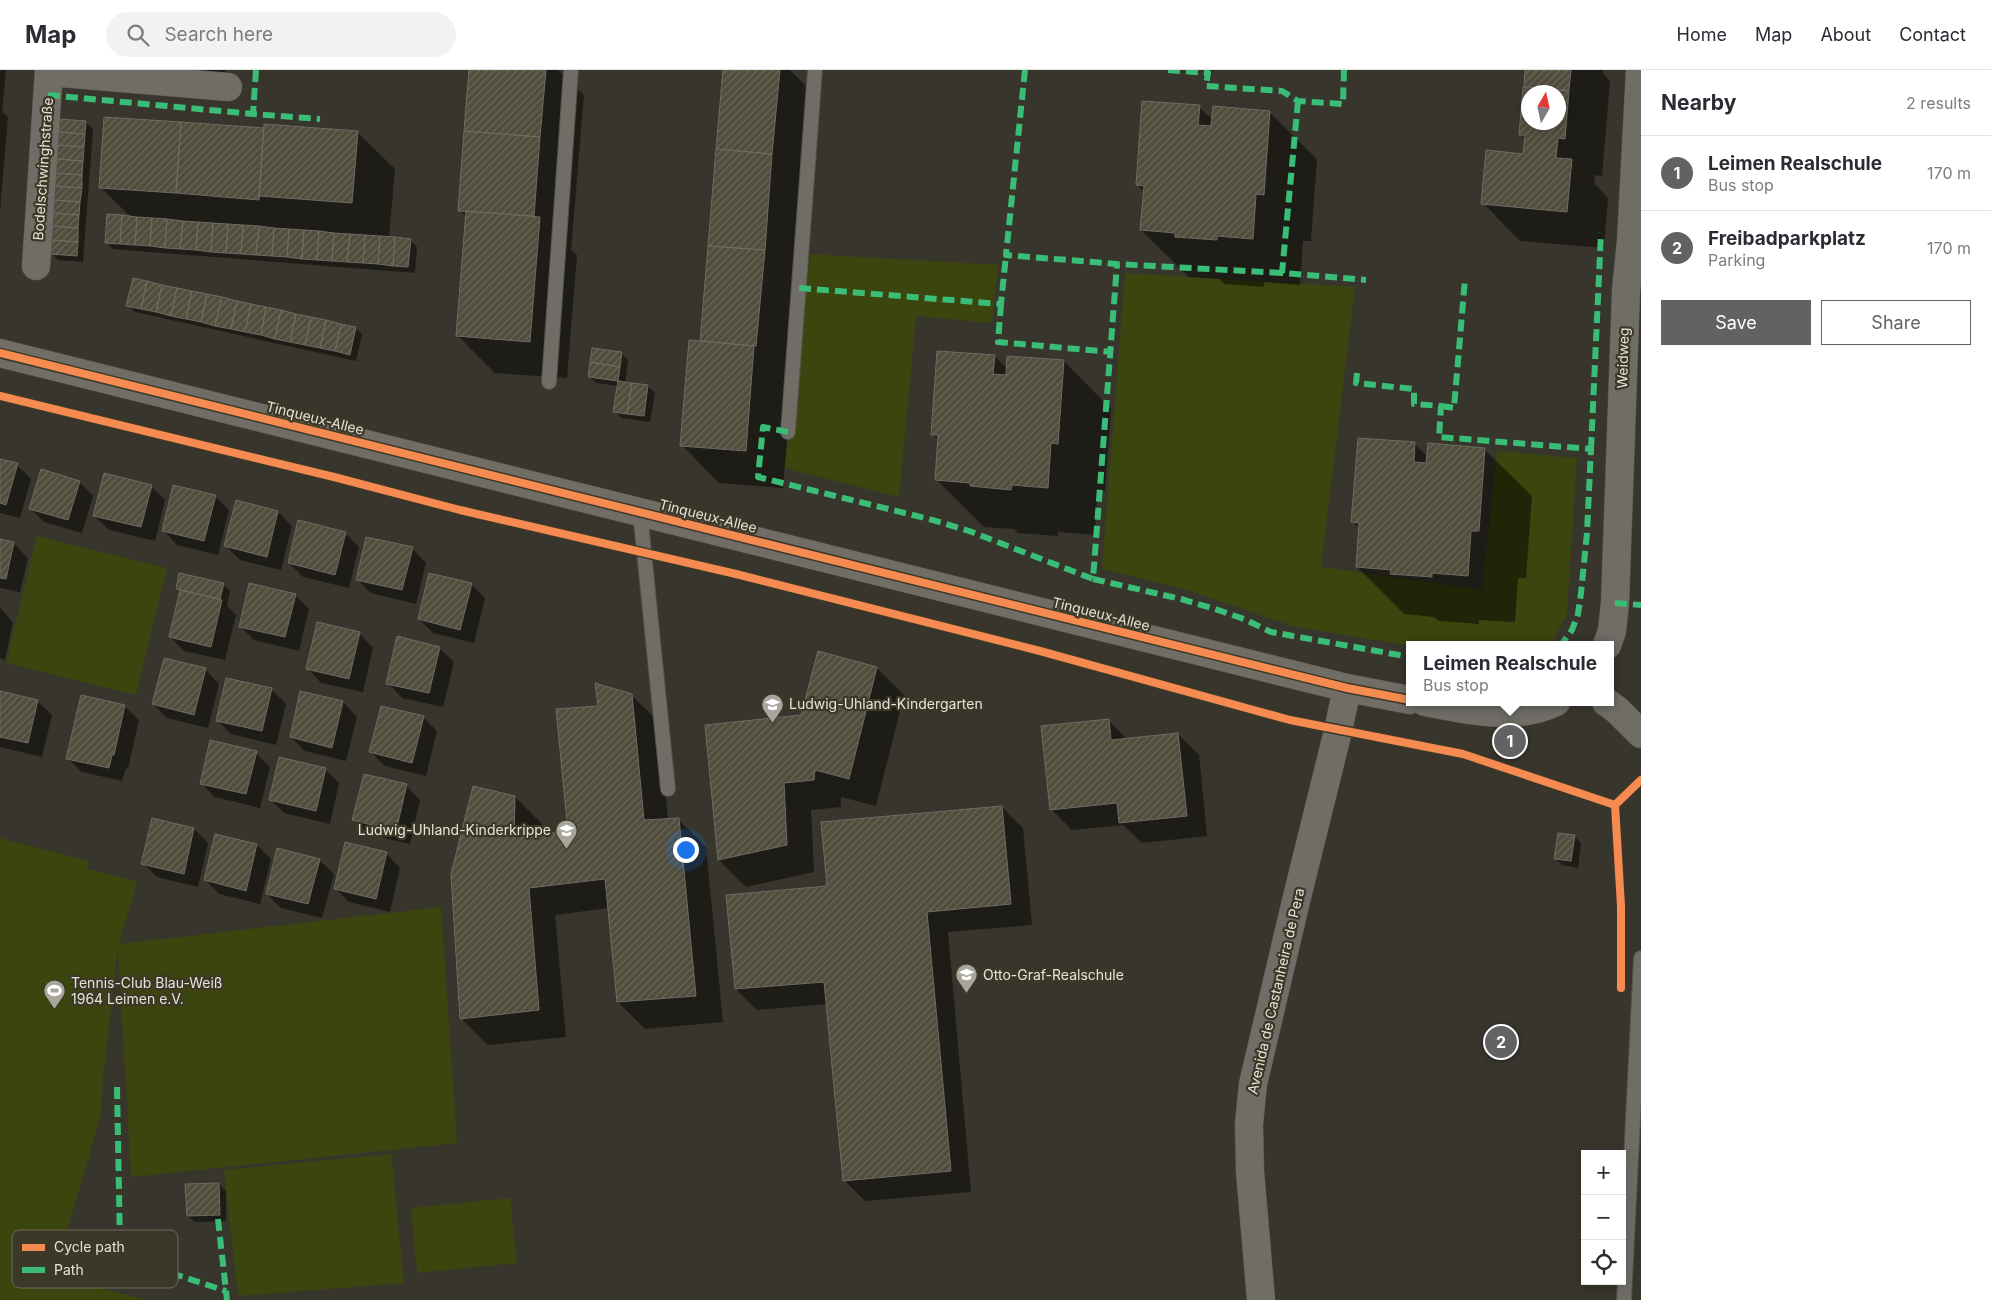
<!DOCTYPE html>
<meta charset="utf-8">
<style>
:root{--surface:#fff;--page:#f2f2f3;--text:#2b2b33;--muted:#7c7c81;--line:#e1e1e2;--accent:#636262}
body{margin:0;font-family:Inter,sans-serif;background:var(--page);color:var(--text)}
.controls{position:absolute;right:15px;bottom:15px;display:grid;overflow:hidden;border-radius:0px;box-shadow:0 2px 12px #0003}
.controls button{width:45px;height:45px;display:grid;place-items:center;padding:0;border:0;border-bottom:1px solid var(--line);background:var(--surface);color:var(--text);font:25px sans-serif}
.compass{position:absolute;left:1521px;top:15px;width:45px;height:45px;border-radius:50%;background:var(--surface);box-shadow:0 2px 12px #0003;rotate:9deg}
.you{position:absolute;left:685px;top:779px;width:18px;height:18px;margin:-12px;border:4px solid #fff;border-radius:50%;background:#1a73e8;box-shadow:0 0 0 8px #1a73e833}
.badge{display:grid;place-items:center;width:32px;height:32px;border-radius:50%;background:var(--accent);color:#fff;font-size:16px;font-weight:700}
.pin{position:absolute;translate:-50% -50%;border:2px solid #fff;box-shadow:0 1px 5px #0006}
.popup{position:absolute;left:1406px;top:571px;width:208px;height:65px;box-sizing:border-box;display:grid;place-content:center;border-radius:0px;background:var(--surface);filter:drop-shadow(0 1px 4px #0005);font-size:16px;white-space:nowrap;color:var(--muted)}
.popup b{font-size:19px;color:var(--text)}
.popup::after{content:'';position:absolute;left:50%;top:100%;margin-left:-10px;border:10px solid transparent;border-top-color:var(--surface)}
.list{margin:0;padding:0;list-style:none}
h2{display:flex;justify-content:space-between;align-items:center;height:65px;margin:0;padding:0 20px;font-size:21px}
h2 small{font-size:16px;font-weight:400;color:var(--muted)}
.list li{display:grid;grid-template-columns:32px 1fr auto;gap:15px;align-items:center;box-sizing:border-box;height:75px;padding:0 20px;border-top:1px solid var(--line)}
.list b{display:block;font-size:19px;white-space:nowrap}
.list p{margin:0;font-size:16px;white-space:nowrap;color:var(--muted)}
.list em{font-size:16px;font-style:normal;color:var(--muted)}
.actions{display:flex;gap:10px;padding:15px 20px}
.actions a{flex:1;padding:11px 0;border:1px solid var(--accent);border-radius:0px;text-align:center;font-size:18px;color:var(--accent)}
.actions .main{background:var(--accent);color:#fff}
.icon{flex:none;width:28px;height:28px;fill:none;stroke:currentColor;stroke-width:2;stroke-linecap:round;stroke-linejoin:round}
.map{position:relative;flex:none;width:1641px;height:1230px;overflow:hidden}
header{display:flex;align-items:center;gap:30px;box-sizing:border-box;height:70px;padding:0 25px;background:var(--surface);border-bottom:1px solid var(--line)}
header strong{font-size:24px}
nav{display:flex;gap:28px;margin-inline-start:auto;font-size:18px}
.search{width:350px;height:45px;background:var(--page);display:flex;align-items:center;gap:12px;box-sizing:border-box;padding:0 18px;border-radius:28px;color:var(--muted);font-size:19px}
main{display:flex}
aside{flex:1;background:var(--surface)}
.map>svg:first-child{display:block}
</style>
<header>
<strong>Map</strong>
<div class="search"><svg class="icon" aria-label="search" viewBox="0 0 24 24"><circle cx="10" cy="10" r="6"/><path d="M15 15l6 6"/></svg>Search here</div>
<nav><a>Home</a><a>Map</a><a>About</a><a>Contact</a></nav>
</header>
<main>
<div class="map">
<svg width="1641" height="1230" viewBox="0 0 1641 1230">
<defs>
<pattern id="building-hatch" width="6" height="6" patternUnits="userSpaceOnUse" patternTransform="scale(1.25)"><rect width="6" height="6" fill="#514c3c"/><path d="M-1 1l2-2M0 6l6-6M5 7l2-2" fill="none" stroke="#6a6658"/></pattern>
</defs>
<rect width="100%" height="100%" fill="#37352c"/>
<path fill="#3b460e" d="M810 184 998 195 992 253 916 246 899 427 784 398Z
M1125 203 1355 217 1321 497 1482 520 1497 381 1577 388 1567 544 1554 569 1548 575H1410V576L1292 556 1184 519 1102 499Z
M37 466 167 498 136 625 6 593Z
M0 768 89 791 88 799 137 812 119 874 441 837 457 1073 131 1107 118 878 103 1006 101 1044 54 1206 146 1230H0Z
M391 1084 404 1213 238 1226 224 1100Z
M510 1128 517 1193 417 1203 411 1138Z"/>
<path fill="#0007" fill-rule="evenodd" d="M0 0H6L2 42 8 47 0 142Z
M175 0H225V4Z
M470 0H558L584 25 571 180 577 185 567 308 495 303 458 266 467 148 459 140Z
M724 0H790L817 27 783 418 719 413 682 375 701 272Z
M1526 0H1603V3L1610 11 1602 106 1595 105 1594 113 1608 128 1604 178 1520 171 1483 133 1524 85 1526 70 1521 65ZM1528 22H1558V52H1528Z
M1199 37 1213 50 1269 42 1317 89 1311 171H1303L1300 215 1264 212V217L1224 214 1219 209 1189 207 1141 160 1144 122 1137 115Z
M86 52 93 59 83 192 58 190 51 183Z
M357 62 395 99 389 168 410 170 417 177 415 203 113 179 106 172 131 147 100 117Z
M128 236 355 258 362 264 356 291 135 242Z
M621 283 628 290 625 313 648 316 655 323 650 352 622 348 615 342 618 316 596 313 589 306Z
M994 286 1008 299 1064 291 1111 339 1105 421 1098 420 1095 465 1058 462V466L1018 463 1014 459 984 457 936 409 939 371 932 364Z
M1415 374 1428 387 1484 379 1532 426 1526 508H1518L1515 552 1479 550V554L1439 551 1434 547 1404 544 1357 497 1360 459 1353 452Z
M0 390 17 395 31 409 20 448 0 443Z
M79 412 93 426 82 463 44 452 30 438Z
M151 416 165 430 155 471 109 460 94 446Z
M215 426 229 440 218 485 177 475 163 460Z
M237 432 278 442 292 456 281 500 240 490 226 476Z
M345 463 359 477 349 518 303 507 289 493Z
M0 471 14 474 28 488 20 522 0 518Z
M412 478 426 493 416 534 371 523 357 509Z
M223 514 230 521 227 536 236 545 225 590 184 581 170 567 181 522 177 519Z
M471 514 485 528 474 573 433 563 419 549Z
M295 525 309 539 299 581 254 570 240 556Z
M0 538 13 552 5 590 0 588Z
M359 563 373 578 363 622 321 613 307 598Z
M439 578 454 592 443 637 402 628 388 613Z
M877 598 904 625 876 736 841 727V737L811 740 814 802 746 817 719 790 802 646Z
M205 599 219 614 208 658 167 648 153 634Z
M272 620 286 634 276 675 231 664 217 650Z
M0 622 37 631 52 645 42 687 0 677Z
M631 625 659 652 668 750H679L706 777 723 952 645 959 618 932 609 838 555 845 566 967 488 975 461 948 515 727 542 754V766L569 764 599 637Z
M343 632 357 647 346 691 305 681 291 667Z
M124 636 139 650 128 699 126 698 122 711 82 702 67 688Z
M423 647 437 661 426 706 385 696 371 682Z
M1108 650 1127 669 1178 664 1199 685 1207 766 1142 773 1123 755 1072 760 1051 739Z
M256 683 270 697 260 738 215 727 201 713Z
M325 699 339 713 330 754 284 743 270 729Z
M406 715 420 730 410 774 368 764 354 750Z
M1002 737 1023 758 1032 855 948 862 971 1122 865 1131 844 1110 828 934 757 940 736 919 828 818Z
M194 759 208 773 198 817 157 807 143 793Z
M216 765 257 775 271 789 260 834 219 824 205 809Z
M1575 767 1581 773 1578 798 1562 795 1555 788Z
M386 783 400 798 390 842 349 832 335 818Z
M319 790 334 804 322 848 281 838 267 824Z
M219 1114 226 1121V1151L195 1152 188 1146Z"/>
<path fill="url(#building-hatch)" stroke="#6d6b64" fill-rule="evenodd" d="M469 0H546L540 67 464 61Z
M723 0H780L772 84 716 79Z
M1525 0H1571L1569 20 1524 17Z
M1523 17 1569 21 1565 69 1558 68 1556 88 1572 89 1567 142 1481 134 1486 80 1523 84 1525 65H1519ZM1528 22H1558V52H1528Z
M1142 31 1200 35 1198 55 1211 56 1213 36 1270 41 1264 125 1256 124 1253 169 1217 166V170L1175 167V163L1140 160 1144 116 1136 115Z
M104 47 181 52 176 123 99 118Z
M59 49 86 51 85 64 59 62Z
M181 52 264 58 259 130 176 123Z
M264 54 358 61 352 133 259 126Z
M464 61 540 67 534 146 458 141Z
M59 62 85 64 84 77 58 75Z
M58 75 84 77 83 91 57 89Z
M716 79 772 84 765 180 708 176Z
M57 89 83 91 82 105 56 103Z
M56 103 82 105V118L55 116Z
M55 116 82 118 80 132 54 130Z
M54 130 80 132 79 145 53 143Z
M466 141 540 147 530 272 456 266Z
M53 143 79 145 78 158 52 156Z
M107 144 122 145 120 174 105 173Z
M122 145 137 147 135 175 120 174Z
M137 147 152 148 150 176 135 175Z
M152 148 167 149 165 178 150 176Z
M167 149 183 151 180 179 165 178Z
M183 151 198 152 196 180 180 179Z
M198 152 213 153 211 182 196 180Z
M213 153 228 154 226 183 211 182Z
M228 154 243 155 241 184 226 183Z
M243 155 259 156 256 185 241 184Z
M52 156 78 158V172L51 170Z
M259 156 274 158 272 186 256 185Z
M274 158 289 159 287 187 272 186Z
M289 159 304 160 302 189 287 187Z
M304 160 319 161 317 190 302 189Z
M319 161 334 163 332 191 317 190Z
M334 163 350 164 347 192 332 191Z
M350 164 365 165 363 193 347 192Z
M365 165 380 166 378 194 363 193Z
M380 166 395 167 393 196 378 194Z
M395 167 411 169 408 197 393 196Z
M51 170 78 172 77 186 50 184Z
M708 176 765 180 756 276 700 271Z
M133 208 147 211 141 239 126 236Z
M147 211 162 215 156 242 141 239Z
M162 215 177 218 171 246 156 242Z
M177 218 192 221 186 249 171 246Z
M192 221 207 224 201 252 186 249Z
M207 224 222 227 215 256 201 252Z
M222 227 237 231 231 259 215 256Z
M237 231 251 234 245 262 231 259Z
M251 234 266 237 261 265 245 262Z
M266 237 281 240 275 269 261 265Z
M281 240 296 244 290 272 275 269Z
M296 244 311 247 305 275 290 272Z
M311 247 326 250 320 278 305 275Z
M326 250 341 254 335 281 320 278Z
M341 254 356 257 350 285 335 281Z
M689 270 754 276 746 381 680 376Z
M592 278 622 282 620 297 590 292Z
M937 281 995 285 993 304 1006 305 1007 286 1064 290 1058 374 1051 373 1048 418 1012 415 1011 420 970 416V413L935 410 938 365H931Z
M590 292 620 297 618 311 588 307Z
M618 311 632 313 627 344 613 342Z
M632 313 648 315 644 346 627 344Z
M1358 368 1415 372 1414 392 1426 393 1428 373 1485 378 1479 461H1471L1468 506 1432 503V507L1390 504 1391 500 1356 497 1359 453 1351 452Z
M0 389 18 393 6 435 0 433Z
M41 399 80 411 68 450 29 439Z
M104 403 152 415 141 457 93 446Z
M173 415 216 425 204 471 162 461Z
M236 430 278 441 267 487 224 476Z
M298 450 346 462 335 505 288 493Z
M366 467 413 477 402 520 356 510Z
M0 469 14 472 6 509 0 508Z
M179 503 224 513 220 529 176 519Z
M429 503 472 513 460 560 418 549Z
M249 513 296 524 285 567 239 557Z
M180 520 222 530 211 577 169 567Z
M317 552 360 562 349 609 306 599Z
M397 566 440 577 429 623 386 614Z
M818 581 877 597 849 709 815 700 814 710 784 713 787 775 718 790 705 655 801 645Z
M164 588 206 598 194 645 152 634Z
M226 608 272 618 262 661 216 651Z
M595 613 632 624 644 750 679 748 696 926 617 932 605 809 529 818 539 940 460 949 451 804 473 716 515 726 514 766 568 762 556 639 598 636Z
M0 621 38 630 28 673 0 667Z
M300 621 343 631 332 678 290 667Z
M81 625 125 635 114 685H112L109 698 66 689Z
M381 636 424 646 412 693 369 682Z
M1109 649 1111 670 1178 663 1187 746 1119 753 1117 733 1050 740 1041 656Z
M210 670 257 681 246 724 200 714Z
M279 687 326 698 316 741 269 730Z
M364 704 407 714 396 761 352 750Z
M1002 736 1011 834 927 842 951 1101 843 1111 824 912 735 919 726 825 827 816 821 752Z
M152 748 194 758 184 804 141 794Z
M1558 763 1575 765 1571 791 1554 789Z
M215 764 257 774 246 821 204 810Z
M345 772 387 782 376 829 334 819Z
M277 778 320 789 308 834 266 824Z
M219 1113 220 1145 187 1146 185 1114Z"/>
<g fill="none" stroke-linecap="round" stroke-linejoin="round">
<defs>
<path id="service" d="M549 312 571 0
M788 362 815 0
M640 442 668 719
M1624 1230 1641 888"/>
<path id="minor" d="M49 2 228 17
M36 196 49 0
M0 283 1347 618 1410 630
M1607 575 1612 561 1615 533 1626 221 1631 171 1640 0
M1425 632C1468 640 1514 652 1556 632
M1606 632 1617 640 1641 664
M1261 1230 1250 1101 1249 1054 1253 1014 1296 831 1338 661 1347 618"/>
</defs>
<use href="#service" stroke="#525049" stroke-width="16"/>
<use href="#minor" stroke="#525049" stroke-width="29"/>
<use href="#service" stroke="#6f6d66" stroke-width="14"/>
<use href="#minor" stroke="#6f6d66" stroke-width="28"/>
<path stroke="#3abd76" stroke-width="6" stroke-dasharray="12 6" stroke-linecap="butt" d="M256 0 253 44 320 49
M1025 0 1006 185 1117 194 1282 203
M1168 0 1208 3 1206 16 1282 21 1298 31 1343 34 1344 0
M48 25 253 44
M1298 31 1282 203 1366 210
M799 218 1001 234 1006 185
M1001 234 998 272 1111 282
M1357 303 1356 313 1414 319V334L1441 336 1439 367 1591 379 1587 463 1581 523 1578 544 1572 560 1561 575
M1441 336 1454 338 1465 209
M788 362 763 357 758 407 929 449 969 461 1093 509 1117 194
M1591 379 1601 163
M1093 509 1181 529 1215 539 1244 549 1271 562 1410 587
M1615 533 1641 535
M117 1017 120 1174 165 1201 226 1221
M218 1149 227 1230"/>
<defs>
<path id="cycleway" d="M0 283 1347 618 1410 630
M0 326 334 407 460 440 736 504 1040 581 1290 650 1463 684 1615 735
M1621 918V836L1615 735 1641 710"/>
</defs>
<use href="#cycleway" stroke="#3c3827" stroke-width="11"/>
<use href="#cycleway" stroke="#f68b52" stroke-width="8"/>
</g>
<defs>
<symbol id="school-pin" viewBox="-11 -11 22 30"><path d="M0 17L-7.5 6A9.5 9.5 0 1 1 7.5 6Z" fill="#a8a69c" stroke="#3c3827"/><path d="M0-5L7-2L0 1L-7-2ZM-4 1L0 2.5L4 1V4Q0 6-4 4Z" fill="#fff"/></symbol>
<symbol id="stadium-pin" viewBox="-11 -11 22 30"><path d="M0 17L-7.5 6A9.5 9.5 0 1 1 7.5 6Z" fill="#a8a69c" stroke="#3c3827"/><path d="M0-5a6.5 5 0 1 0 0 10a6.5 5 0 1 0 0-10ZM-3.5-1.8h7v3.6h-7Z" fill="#fff"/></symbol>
</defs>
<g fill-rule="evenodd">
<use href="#school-pin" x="760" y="622" width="25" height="34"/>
<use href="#school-pin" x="554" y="748" width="25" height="34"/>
<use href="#school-pin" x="954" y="892" width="25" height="34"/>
<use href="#stadium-pin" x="42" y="908" width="25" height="34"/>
</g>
<g text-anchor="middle" stroke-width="4.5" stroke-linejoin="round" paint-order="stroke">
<g font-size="14" fill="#e5e3d9" stroke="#3c3827">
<text transform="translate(43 99) rotate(-86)" y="5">Bodelschwinghstraße</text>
<text transform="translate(1623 288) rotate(-88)" y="5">Weidweg</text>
<text transform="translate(315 348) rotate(14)" y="5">Tinqueux-Allee</text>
<text transform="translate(708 446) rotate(14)" y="5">Tinqueux-Allee</text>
<text transform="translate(1101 544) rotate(14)" y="5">Tinqueux-Allee</text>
<text transform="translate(1276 921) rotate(-77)" y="5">Avenida de Castanheira de Pera</text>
</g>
<g font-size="14" fill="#e5e3d9" stroke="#3c3827" text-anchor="start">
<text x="789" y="639">Ludwig-Uhland-Kindergarten</text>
<text x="551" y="765" text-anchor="end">Ludwig-Uhland-Kinderkrippe</text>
<text x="983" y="910">Otto-Graf-Realschule</text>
<text x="71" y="918">Tennis-Club Blau-Weiß<tspan x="71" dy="16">1964 Leimen e.V.</tspan></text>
</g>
</g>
<rect x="12" y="1160" width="166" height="58" rx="8" fill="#3c3827" stroke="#6f6b5c" stroke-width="1"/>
<rect x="22" y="1174" width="23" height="7" fill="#f68b52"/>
<rect x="22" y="1197" width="23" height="6" fill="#3abd76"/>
<g font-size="14" fill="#e5e3d9">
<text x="54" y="1182">Cycle path</text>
<text x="54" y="1205">Path</text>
</g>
</svg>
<div class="controls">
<button>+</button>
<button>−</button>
<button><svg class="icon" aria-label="locate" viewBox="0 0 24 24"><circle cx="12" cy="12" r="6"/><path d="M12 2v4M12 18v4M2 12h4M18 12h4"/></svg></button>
</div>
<svg class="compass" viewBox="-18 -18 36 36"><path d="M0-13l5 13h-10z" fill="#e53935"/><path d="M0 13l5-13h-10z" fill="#7c7c81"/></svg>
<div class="you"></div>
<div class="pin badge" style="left:1510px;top:671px">1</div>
<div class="popup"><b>Leimen Realschule</b>Bus stop</div>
<div class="pin badge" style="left:1501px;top:972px">2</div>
</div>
<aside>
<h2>Nearby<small>2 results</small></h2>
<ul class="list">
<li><span class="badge">1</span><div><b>Leimen Realschule</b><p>Bus stop</p></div><em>170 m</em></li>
<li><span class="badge">2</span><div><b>Freibadparkplatz</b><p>Parking</p></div><em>170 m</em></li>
</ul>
<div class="actions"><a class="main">Save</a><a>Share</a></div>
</aside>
</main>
